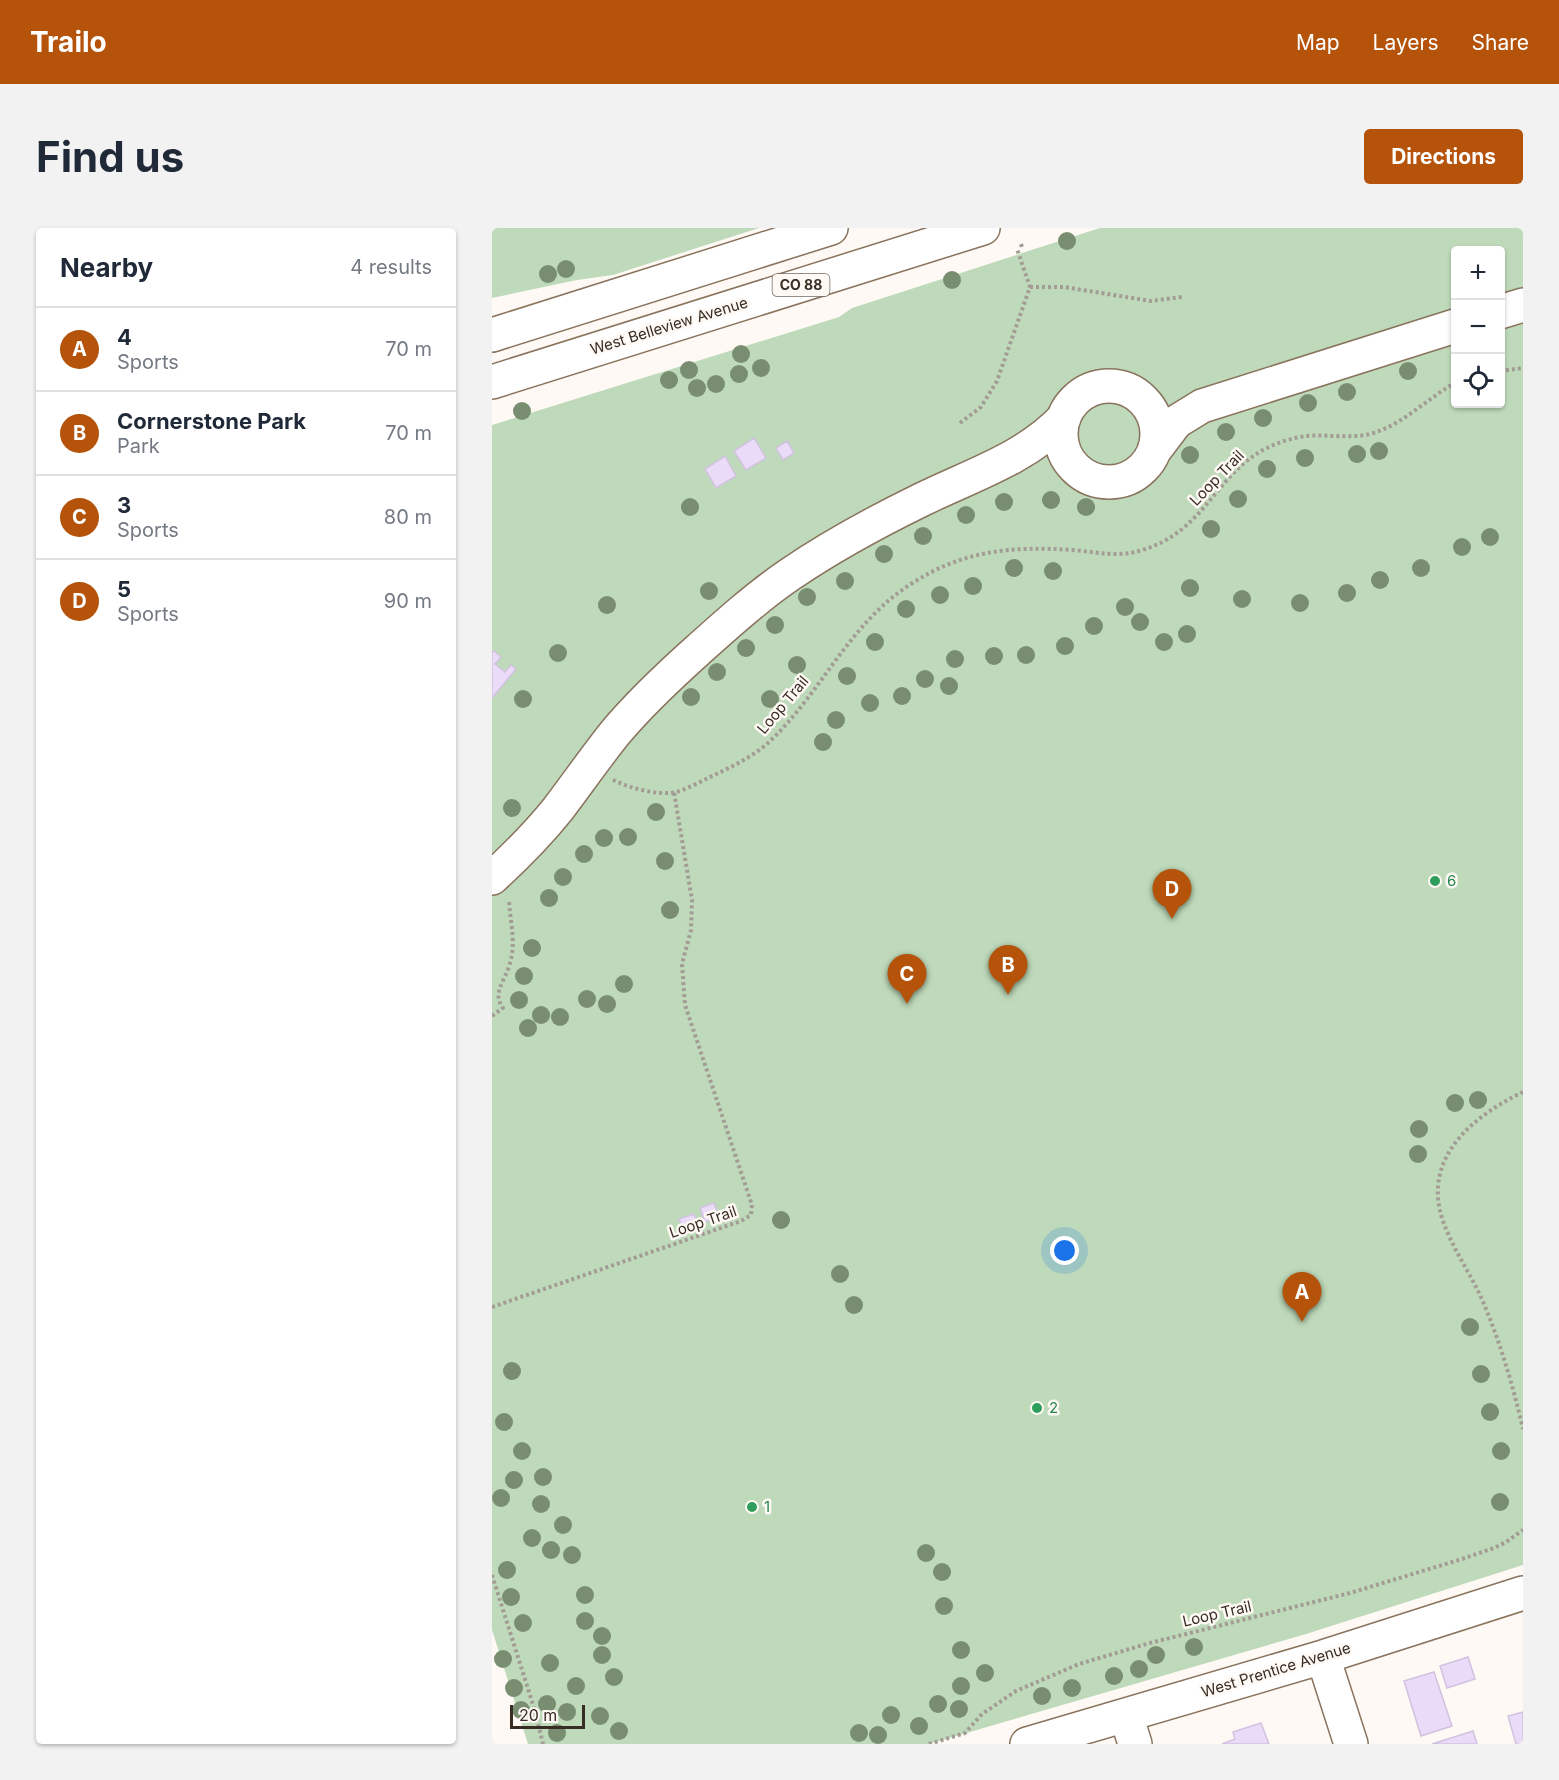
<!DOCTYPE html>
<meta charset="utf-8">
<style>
:root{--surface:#fff;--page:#f2f2f3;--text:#1f2937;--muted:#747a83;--line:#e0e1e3;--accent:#b45309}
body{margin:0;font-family:Inter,sans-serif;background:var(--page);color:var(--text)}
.controls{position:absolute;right:18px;top:18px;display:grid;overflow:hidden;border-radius:6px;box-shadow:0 2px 4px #0004}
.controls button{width:54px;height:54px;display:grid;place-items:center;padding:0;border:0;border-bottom:2px solid var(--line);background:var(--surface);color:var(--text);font:30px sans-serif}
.scale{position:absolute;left:18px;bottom:15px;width:75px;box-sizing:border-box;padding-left:6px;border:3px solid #372d24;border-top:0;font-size:16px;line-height:21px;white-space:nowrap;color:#372d24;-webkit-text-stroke:4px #fef9f4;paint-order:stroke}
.you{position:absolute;left:573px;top:1023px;width:21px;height:21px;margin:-15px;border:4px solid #fff;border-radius:50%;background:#1a73e8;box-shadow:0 0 0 9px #1a73e833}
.badge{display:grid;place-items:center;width:39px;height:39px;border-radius:50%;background:var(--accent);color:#fff;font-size:20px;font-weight:700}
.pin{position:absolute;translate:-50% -50px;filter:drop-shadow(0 2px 3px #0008)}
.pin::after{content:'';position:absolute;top:32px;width:21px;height:18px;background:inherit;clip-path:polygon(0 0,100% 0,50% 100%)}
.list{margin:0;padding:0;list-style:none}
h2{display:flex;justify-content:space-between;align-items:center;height:78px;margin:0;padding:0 24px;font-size:26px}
h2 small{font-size:20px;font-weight:400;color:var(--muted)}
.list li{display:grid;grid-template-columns:39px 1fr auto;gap:18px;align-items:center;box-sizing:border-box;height:84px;padding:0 24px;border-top:2px solid var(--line)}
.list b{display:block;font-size:22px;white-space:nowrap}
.list p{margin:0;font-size:20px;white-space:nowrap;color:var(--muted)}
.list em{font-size:20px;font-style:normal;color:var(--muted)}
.icon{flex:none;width:33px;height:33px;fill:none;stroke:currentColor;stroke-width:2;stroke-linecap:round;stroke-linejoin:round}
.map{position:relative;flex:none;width:1031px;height:1516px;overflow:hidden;border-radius:6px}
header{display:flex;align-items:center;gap:36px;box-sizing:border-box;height:84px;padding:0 30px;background:var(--accent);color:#fff}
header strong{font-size:28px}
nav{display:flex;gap:33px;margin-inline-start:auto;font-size:21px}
.intro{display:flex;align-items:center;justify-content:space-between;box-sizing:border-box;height:144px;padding:0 36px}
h1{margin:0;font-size:42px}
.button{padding:15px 27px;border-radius:6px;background:var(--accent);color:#fff;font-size:21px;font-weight:700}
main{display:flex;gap:36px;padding:0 36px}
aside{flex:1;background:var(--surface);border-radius:6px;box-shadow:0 2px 4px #0004}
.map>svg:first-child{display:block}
</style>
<header>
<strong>Trailo</strong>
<nav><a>Map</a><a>Layers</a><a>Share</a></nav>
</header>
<div class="intro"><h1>Find us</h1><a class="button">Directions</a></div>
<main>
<aside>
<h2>Nearby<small>4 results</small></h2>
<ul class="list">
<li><span class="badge">A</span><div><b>4</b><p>Sports</p></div><em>70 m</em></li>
<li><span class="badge">B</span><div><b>Cornerstone Park</b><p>Park</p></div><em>70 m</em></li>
<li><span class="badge">C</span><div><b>3</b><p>Sports</p></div><em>80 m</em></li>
<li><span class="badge">D</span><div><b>5</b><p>Sports</p></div><em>90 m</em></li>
</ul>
</aside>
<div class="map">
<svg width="1031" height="1516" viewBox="0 0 1031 1516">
<rect width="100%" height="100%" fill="#fef9f4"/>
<path fill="#bfdaba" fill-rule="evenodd" d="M0 0H267L121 47 85 52 0 70Z
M608 0H1031V1337L814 1406 437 1516H36L0 1402V197L347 89 360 80ZM963 22H1008V176H963Z"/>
<path fill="#eadbf8" stroke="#d1c2df" stroke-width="1.5" d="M262 210 274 230 254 242 242 223Z
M295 213 302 225 291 232 284 220Z
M233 228 244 248 224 260 213 241Z
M2 423 9 429 3 436 13 444 19 437 24 441 0 470V425Z
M222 975 227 989 213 994 208 980Z
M202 986 205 996 191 1001 187 991Z
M976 1429 983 1451 955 1460 948 1438Z
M942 1444 960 1498 929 1508 912 1453Z
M1031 1484V1516H1024L1016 1488Z
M769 1495 777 1516H730L743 1511 741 1504Z
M981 1503 985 1516H940Z"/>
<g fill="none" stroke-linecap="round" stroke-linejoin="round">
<defs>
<path id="minor" d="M1008 84 1031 77
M569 206a48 48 0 1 1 96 0a48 48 0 1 1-96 0Z
M662 223 684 194 710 178 963 98
M0 650C23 629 46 606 66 581 85 556 103 530 123 505 148 475 177 448 206 422 235 396 265 369 297 347 338 319 382 295 427 273 477 248 532 232 572 190
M831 1429 859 1516
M634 1487 643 1516
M535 1516 831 1429 1031 1365"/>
<path id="major" d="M0 107 339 0
M0 154 491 0"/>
</defs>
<use href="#minor" stroke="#89735d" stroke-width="36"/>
<use href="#major" stroke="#89735d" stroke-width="36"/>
<path stroke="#a39c95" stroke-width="4" stroke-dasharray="3 3" stroke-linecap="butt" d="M529 16 530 19
M538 59H572L659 73 690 69
M1008 143 1031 140
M468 195 489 179 505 153 538 59 525 21
M121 552C138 560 166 568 184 564 195 561 206 555 216 550 237 540 259 530 276 515 329 466 357 395 419 356 471 322 520 318 581 322 605 324 627 330 650 322 712 304 722 249 771 222 784 215 799 210 814 208 835 206 857 211 878 206 911 197 934 171 963 155
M0 788 11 780C0 765 12 755 17 738 25 715 18 695 17 672
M1031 864C981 888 929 930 951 993 960 1019 976 1042 988 1067 1007 1110 1020 1154 1031 1201
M0 1079 249 993 259 987 260 977 193 777 190 736 199 702 200 672 182 564
M0 1347 43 1483 51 1516
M437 1516 473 1505 490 1486 524 1463 587 1436 658 1415 858 1365 970 1331 1002 1320 1014 1314 1031 1302"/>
<use href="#minor" stroke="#fff" stroke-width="33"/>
<use href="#major" stroke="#fff" stroke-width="33"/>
</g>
<g fill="#798e71">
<circle cx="575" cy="13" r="9"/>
<circle cx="74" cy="41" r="9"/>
<circle cx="56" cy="46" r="9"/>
<circle cx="460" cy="52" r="9"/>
<circle cx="249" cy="126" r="9"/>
<circle cx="269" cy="140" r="9"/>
<circle cx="197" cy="142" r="9"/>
<circle cx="916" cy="143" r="9"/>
<circle cx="247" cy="146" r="9"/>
<circle cx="177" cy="152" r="9"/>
<circle cx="224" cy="156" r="9"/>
<circle cx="205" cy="160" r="9"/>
<circle cx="855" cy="164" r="9"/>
<circle cx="816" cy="175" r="9"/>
<circle cx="30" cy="183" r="9"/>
<circle cx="771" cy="190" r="9"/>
<circle cx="734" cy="204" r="9"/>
<circle cx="887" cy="223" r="9"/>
<circle cx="865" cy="226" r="9"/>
<circle cx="698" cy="227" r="9"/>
<circle cx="813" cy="230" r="9"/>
<circle cx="775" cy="241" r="9"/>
<circle cx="746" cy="271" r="9"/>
<circle cx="559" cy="272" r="9"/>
<circle cx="512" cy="274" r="9"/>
<circle cx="198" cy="279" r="9"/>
<circle cx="594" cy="279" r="9"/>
<circle cx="474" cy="287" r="9"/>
<circle cx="719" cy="301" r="9"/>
<circle cx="431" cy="308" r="9"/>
<circle cx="998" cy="309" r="9"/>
<circle cx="970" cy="319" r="9"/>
<circle cx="392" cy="326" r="9"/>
<circle cx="522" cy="340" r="9"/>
<circle cx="929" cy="340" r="9"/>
<circle cx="561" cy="343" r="9"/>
<circle cx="888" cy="352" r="9"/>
<circle cx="353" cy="353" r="9"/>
<circle cx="481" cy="358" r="9"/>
<circle cx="698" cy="360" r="9"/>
<circle cx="217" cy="363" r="9"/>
<circle cx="855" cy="365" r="9"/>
<circle cx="448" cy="367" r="9"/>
<circle cx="315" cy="369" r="9"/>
<circle cx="750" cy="371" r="9"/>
<circle cx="808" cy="375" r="9"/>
<circle cx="115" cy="377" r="9"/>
<circle cx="633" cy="379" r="9"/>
<circle cx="414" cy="381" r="9"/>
<circle cx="648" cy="394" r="9"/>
<circle cx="283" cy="397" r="9"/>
<circle cx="602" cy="398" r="9"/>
<circle cx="695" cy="406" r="9"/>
<circle cx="383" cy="414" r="9"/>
<circle cx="672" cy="414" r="9"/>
<circle cx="573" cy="418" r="9"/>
<circle cx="254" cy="420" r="9"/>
<circle cx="66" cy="425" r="9"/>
<circle cx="534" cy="427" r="9"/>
<circle cx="502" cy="428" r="9"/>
<circle cx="463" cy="431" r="9"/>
<circle cx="305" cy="437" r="9"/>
<circle cx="225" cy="444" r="9"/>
<circle cx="355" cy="448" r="9"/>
<circle cx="433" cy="451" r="9"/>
<circle cx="457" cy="458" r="9"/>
<circle cx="410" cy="468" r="9"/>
<circle cx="199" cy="469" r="9"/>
<circle cx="31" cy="471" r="9"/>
<circle cx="278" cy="471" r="9"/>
<circle cx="378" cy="475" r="9"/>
<circle cx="344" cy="492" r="9"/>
<circle cx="331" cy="514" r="9"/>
<circle cx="20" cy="580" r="9"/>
<circle cx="164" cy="584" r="9"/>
<circle cx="136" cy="609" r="9"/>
<circle cx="112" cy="610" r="9"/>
<circle cx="92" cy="626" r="9"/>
<circle cx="173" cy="633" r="9"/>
<circle cx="71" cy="649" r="9"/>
<circle cx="57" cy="670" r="9"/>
<circle cx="178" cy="682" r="9"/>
<circle cx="40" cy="720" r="9"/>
<circle cx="32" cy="748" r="9"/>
<circle cx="132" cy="756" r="9"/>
<circle cx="95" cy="771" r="9"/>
<circle cx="27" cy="772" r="9"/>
<circle cx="115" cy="776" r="9"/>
<circle cx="49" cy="787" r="9"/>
<circle cx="68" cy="789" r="9"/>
<circle cx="36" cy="800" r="9"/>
<circle cx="986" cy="872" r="9"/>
<circle cx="963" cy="875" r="9"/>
<circle cx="927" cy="901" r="9"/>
<circle cx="926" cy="926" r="9"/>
<circle cx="289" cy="992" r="9"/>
<circle cx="348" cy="1046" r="9"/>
<circle cx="362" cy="1077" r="9"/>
<circle cx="978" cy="1099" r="9"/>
<circle cx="20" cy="1143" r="9"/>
<circle cx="989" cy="1146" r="9"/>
<circle cx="998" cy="1184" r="9"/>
<circle cx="12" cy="1194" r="9"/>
<circle cx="30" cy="1223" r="9"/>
<circle cx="1009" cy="1223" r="9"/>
<circle cx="51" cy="1249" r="9"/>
<circle cx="22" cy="1252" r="9"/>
<circle cx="9" cy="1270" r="9"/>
<circle cx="1008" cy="1274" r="9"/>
<circle cx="49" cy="1276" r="9"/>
<circle cx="71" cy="1297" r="9"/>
<circle cx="40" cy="1310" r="9"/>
<circle cx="59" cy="1322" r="9"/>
<circle cx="434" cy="1325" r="9"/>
<circle cx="80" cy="1327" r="9"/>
<circle cx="15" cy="1342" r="9"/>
<circle cx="450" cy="1344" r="9"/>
<circle cx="93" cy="1367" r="9"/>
<circle cx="19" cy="1369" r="9"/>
<circle cx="452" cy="1378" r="9"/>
<circle cx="93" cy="1393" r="9"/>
<circle cx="31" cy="1395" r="9"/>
<circle cx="110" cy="1408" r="9"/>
<circle cx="702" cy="1419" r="9"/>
<circle cx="469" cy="1422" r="9"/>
<circle cx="110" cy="1427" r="9"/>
<circle cx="664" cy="1427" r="9"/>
<circle cx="11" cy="1431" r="9"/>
<circle cx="58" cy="1435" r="9"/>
<circle cx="647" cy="1441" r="9"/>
<circle cx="493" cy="1445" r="9"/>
<circle cx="622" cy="1448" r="9"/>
<circle cx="122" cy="1449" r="9"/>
<circle cx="84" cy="1458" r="9"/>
<circle cx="469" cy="1458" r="9"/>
<circle cx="22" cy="1460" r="9"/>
<circle cx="580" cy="1460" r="9"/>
<circle cx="550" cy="1468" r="9"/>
<circle cx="55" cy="1476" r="9"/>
<circle cx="446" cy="1476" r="9"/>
<circle cx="467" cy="1481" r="9"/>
<circle cx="29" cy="1482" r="9"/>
<circle cx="75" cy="1484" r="9"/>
<circle cx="399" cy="1487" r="9"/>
<circle cx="108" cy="1488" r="9"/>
<circle cx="427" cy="1498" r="9"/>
<circle cx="127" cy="1503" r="9"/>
<circle cx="65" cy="1505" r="9"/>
<circle cx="367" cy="1505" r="9"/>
<circle cx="386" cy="1507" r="9"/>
</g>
<g fill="#2e9e5b" stroke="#fef9f4" stroke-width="2">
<circle cx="943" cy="653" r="6"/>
<circle cx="545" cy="1180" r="6"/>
<circle cx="260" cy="1279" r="6"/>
</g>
<g text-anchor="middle" stroke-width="5" stroke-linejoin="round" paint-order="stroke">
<rect fill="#fef9f4" stroke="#736a62" stroke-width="1.5" x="280.5" y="46" width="57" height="22" rx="4.5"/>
<g font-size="14" font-weight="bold" fill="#372d24">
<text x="309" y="62">CO 88</text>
</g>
<g font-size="15" fill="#372d24" stroke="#fef9f4">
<text transform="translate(177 98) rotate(-17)" y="5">West Belleview Avenue</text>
<text transform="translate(725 250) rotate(-46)" y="5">Loop Trail</text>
<text transform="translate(291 477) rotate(-50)" y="5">Loop Trail</text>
<text transform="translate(211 994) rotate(-19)" y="5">Loop Trail</text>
<text transform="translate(725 1386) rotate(-13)" y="5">Loop Trail</text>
<text transform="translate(784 1442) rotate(-17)" y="5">West Prentice Avenue</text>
</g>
<g font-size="15" fill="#27864d" stroke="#fef9f4" text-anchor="start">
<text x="955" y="658">6</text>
<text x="557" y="1185">2</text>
<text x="272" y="1284">1</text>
</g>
</g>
</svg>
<div class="controls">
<button>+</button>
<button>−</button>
<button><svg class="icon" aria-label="locate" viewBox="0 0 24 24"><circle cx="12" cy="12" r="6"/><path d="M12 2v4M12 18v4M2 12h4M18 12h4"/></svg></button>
</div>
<div class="scale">20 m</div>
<div class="you"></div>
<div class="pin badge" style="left:810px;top:1094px">A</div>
<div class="pin badge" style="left:516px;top:767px">B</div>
<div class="pin badge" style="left:415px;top:776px">C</div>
<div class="pin badge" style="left:680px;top:691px">D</div>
</div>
</main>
